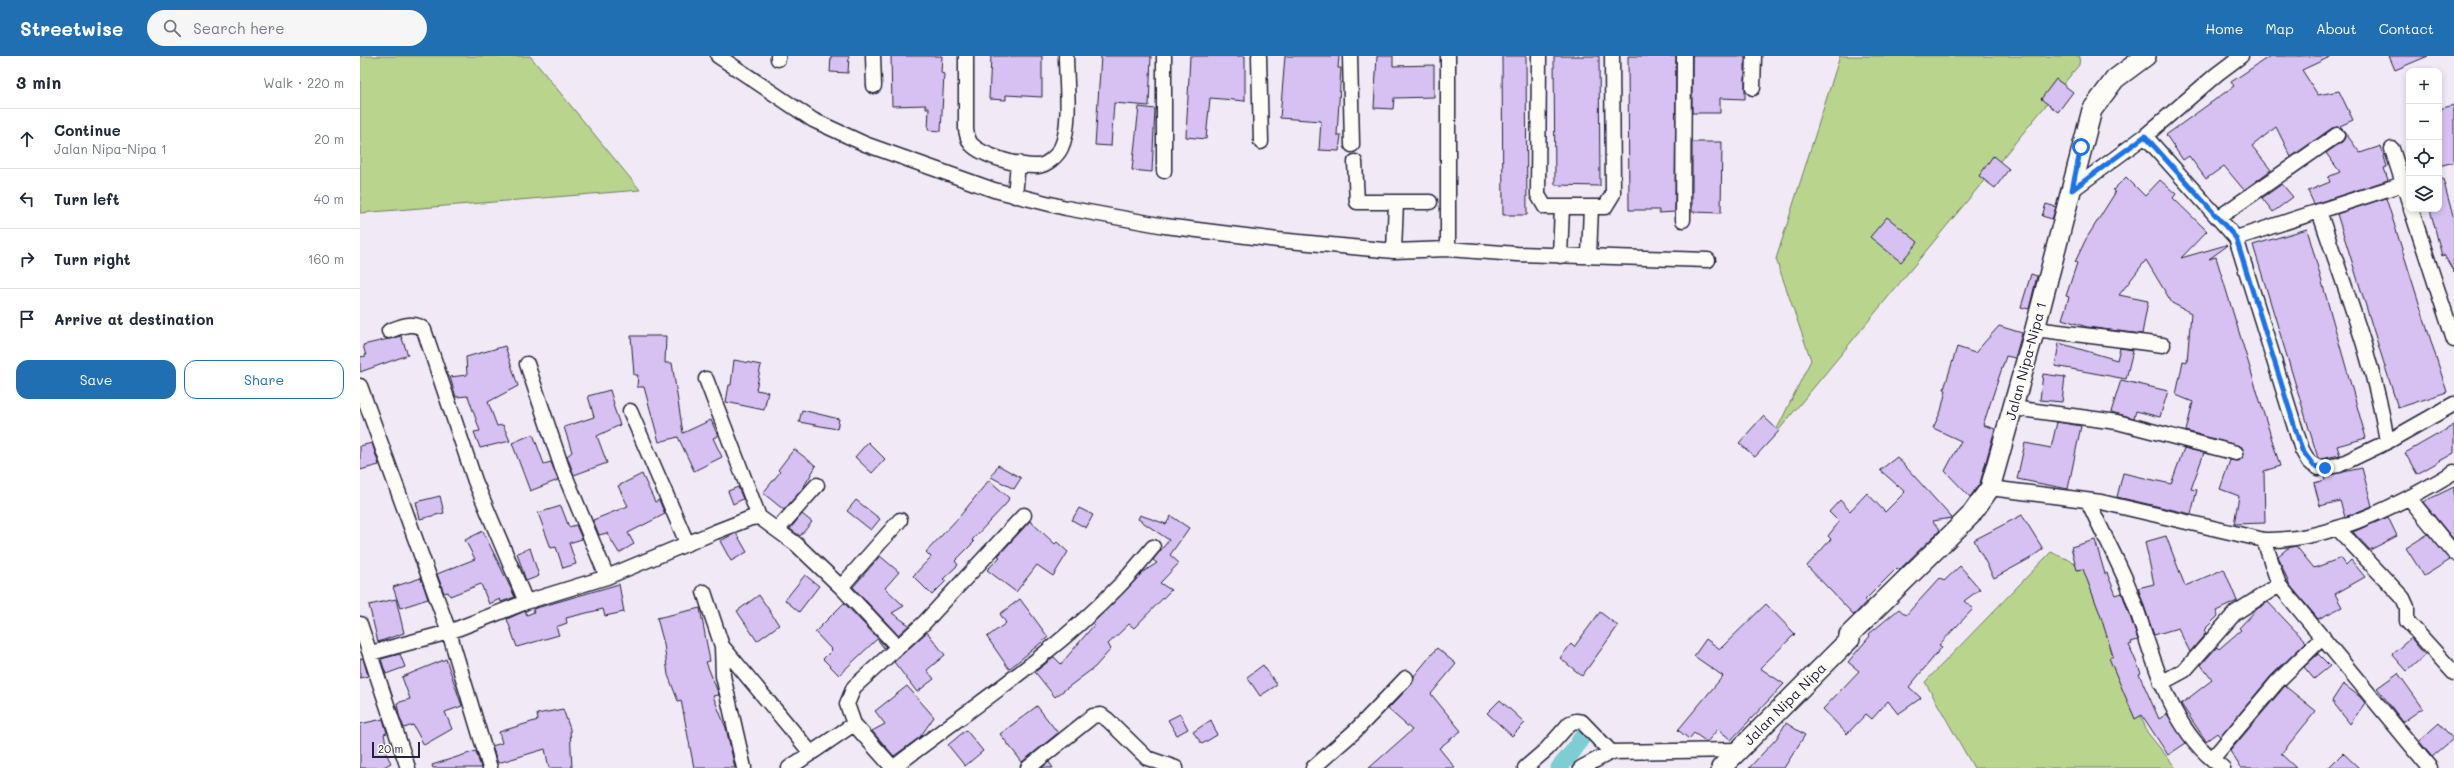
<!DOCTYPE html>
<meta charset="utf-8">
<style>
:root{--surface:#fff;--page:#f6f6f7;--text:#1f2937;--muted:#747a83;--line:#e0e1e3;--accent:#1f6fb2}
body{margin:0;font-family:Mali,sans-serif;background:var(--page);color:var(--text)}
.controls{position:absolute;right:12px;top:12px;display:grid;overflow:hidden;border-radius:8px;box-shadow:0 2px 6px #0003}
.controls button{width:36px;height:36px;display:grid;place-items:center;padding:0;border:0;border-bottom:1px solid var(--line);background:var(--surface);color:var(--text);font:20px sans-serif}
.scale{position:absolute;left:12px;bottom:10px;width:48px;box-sizing:border-box;padding-left:4px;border:2px solid #22223b;border-top:0;font-size:11px;line-height:14px;white-space:nowrap;color:#22223b;-webkit-text-stroke:3px #fdfcf7;paint-order:stroke}
.stop{position:absolute;width:12px;height:12px;margin:-9px;border:3px solid #1a73e8;border-radius:50%;background:#fff}
.stop.end{background:#1a73e8;border-color:#fff;box-shadow:0 1px 4px #0008}
.list{margin:0;padding:0;list-style:none}
h2{display:flex;justify-content:space-between;align-items:center;height:52px;margin:0;padding:0 16px;font-size:17px}
h2 small{font-size:13px;font-weight:400;color:var(--muted)}
.list li{display:grid;grid-template-columns:26px 1fr auto;gap:12px;align-items:center;box-sizing:border-box;height:60px;padding:0 16px;border-top:1px solid var(--line)}
.list b{display:block;font-size:15px;white-space:nowrap}
.list p{margin:0;font-size:13px;white-space:nowrap;color:var(--muted)}
.list em{font-size:13px;font-style:normal;color:var(--muted)}
.actions{display:flex;gap:8px;padding:12px 16px}
.actions a{flex:1;padding:9px 0;border:1px solid var(--accent);border-radius:12px;text-align:center;font-size:14px;color:var(--accent)}
.actions .main{background:var(--accent);color:#fff}
.icon{flex:none;width:22px;height:22px;fill:none;stroke:currentColor;stroke-width:2;stroke-linecap:round;stroke-linejoin:round}
.map{position:relative;flex:none;width:2094px;height:712px;overflow:hidden}
header{display:flex;align-items:center;gap:24px;box-sizing:border-box;height:56px;padding:0 20px;background:var(--accent);color:#fff}
header strong{font-size:19px}
nav{display:flex;gap:22px;margin-inline-start:auto;font-size:14px}
.search{width:280px;height:36px;background:var(--page);display:flex;align-items:center;gap:10px;box-sizing:border-box;padding:0 14px;border-radius:22px;color:var(--muted);font-size:15px}
main{display:flex}
aside{flex:1;background:var(--surface)}
.map>svg:first-child{display:block}
</style>
<header>
<strong>Streetwise</strong>
<div class="search"><svg class="icon" aria-label="search" viewBox="0 0 24 24"><circle cx="10" cy="10" r="6"/><path d="M15 15l6 6"/></svg>Search here</div>
<nav><a>Home</a><a>Map</a><a>About</a><a>Contact</a></nav>
</header>
<main>
<aside>
<h2>3 min<small>Walk · 220 m</small></h2>
<ul class="list">
<li><svg class="icon" aria-label="ahead" viewBox="0 0 24 24"><path d="M12 20V5M6 11l6-6 6 6"/></svg><div><b>Continue</b><p>Jalan Nipa-Nipa 1</p></div><em>20 m</em></li>
<li><svg class="icon" aria-label="left" viewBox="0 0 24 24"><path d="M17 20v-9H6M10 6l-5 5 5 5"/></svg><div><b>Turn left</b></div><em>40 m</em></li>
<li><svg class="icon" aria-label="right" viewBox="0 0 24 24"><path d="M7 20v-9h11M14 6l5 5-5 5"/></svg><div><b>Turn right</b></div><em>160 m</em></li>
<li><svg class="icon" aria-label="arrive" viewBox="0 0 24 24"><path d="M6 21V4h12l-3 4 3 4H6"/></svg><div><b>Arrive at destination</b></div></li>
</ul>
<div class="actions"><a class="main">Save</a><a>Share</a></div>
</aside>
<div class="map">
<svg width="2094" height="712" viewBox="0 0 2094 712">
<rect width="100%" height="100%" fill="#f1eaf6"/>
<filter id="ink" filterUnits="userSpaceOnUse"><feTurbulence type="fractalNoise" baseFrequency=".025" numOctaves="2"/><feDisplacementMap in="SourceGraphic" scale="8" xChannelSelector="R" yChannelSelector="G"/><feConvolveMatrix kernelMatrix="1 2 1 2 8 2 1 2 1" color-interpolation-filters="sRGB"/></filter>
<g filter="url(#ink)">
<path fill="#b9d58d" stroke="#6e7c64" d="M0 0H170L280 134 0 157Z
M1480 0H1720L1719 9 1413 381 1451 304 1416 203Z
M1691 496 1726 512 1787 676 1816 712H1614L1565 626Z"/>
<g fill="none" stroke-linecap="round" stroke-linejoin="round">
<path stroke="#7dced3" stroke-width="17" d="M1199 712 1214 694 1222 681"/>
</g>
<path fill="#d6c1f2" stroke="#22223b" d="M471 0H489L488 17 470 16Z
M531 0H582L581 17 584 18 581 75 568 74 569 52H566V49L532 50Z
M631 0H682V41L646 39V44L629 43Z
M741 0H791L789 50 754 47 751 90 735 89Z
M830 0H885V45L850 42 846 83 826 81Z
M925 0H979L978 12H981L977 79H981L979 95 959 94 961 65 920 62Z
M1017 0H1033V10L1074 9V41L1034 42 1033 53 1014 52Z
M1142 0H1166L1167 159H1143Z
M1194 0H1239L1240 130 1195 129Z
M1268 0H1316L1315 156 1299 157V154H1269Z
M1332 0H1385V43L1360 42V57H1332Z
M1910 0H1972L1942 14 1958 39 1979 35 1993 64 1980 70 1983 73 1977 71 1972 72 1931 101 1916 71 1892 90 1911 114 1884 134 1864 110 1846 123 1829 100 1823 104 1806 79 1874 30 1871 26Z
M2029 0H2068L2035 14Z
M1696 23 1713 36 1698 56 1681 43Z
M2094 49V106L2079 110V53Z
M779 51 795 53 792 116 772 114Z
M1984 75 2000 97 2021 90 2027 111 2024 112 2028 124 1954 148 1948 135 1970 126 1968 121 1980 116 1966 97 1982 86 1985 82Z
M1332 86H1362L1361 157 1332 156Z
M1633 100 1649 113 1635 132 1619 120Z
M1766 121 1785 140 1800 124 1816 138 1813 142 1847 175 1821 202 1866 189 1867 190 1849 203 1856 201 1920 410 1904 415 1905 467 1874 468 1879 440 1860 433 1870 404 1879 405 1884 400 1882 391 1826 375 1833 346 1816 339 1823 305 1827 306 1831 257 1812 247 1786 204 1759 239 1788 245 1782 278 1727 271 1702 263 1709 241 1706 240 1717 207 1715 206 1726 183 1755 137 1753 134Z
M2079 123H2083L2094 164V216L2084 199 2082 200 2070 153H2079Z
M1922 128 1933 141 1913 156 1902 142Z
M2026 142 2087 336 2038 352 1977 158Z
M1686 148 1696 151 1692 163 1682 160Z
M1527 161 1558 186 1541 206 1510 181Z
M1947 173 2006 382 1977 390 1980 399 1961 403 1958 402 1893 189Z
M1671 218 1677 220 1669 253 1661 251Z
M1639 270 1662 277 1655 302 1646 300 1623 369 1635 373 1620 427 1610 441 1585 415 1601 385 1573 372 1581 355 1586 334 1584 333 1597 291 1615 297Z
M41 280 48 299 0 316V301L6 300 3 289Z
M271 280H306L305 307H312L323 377 351 364 358 380 353 382 362 401 334 415 318 381 299 386 284 331H277L278 319H274Z
M1699 287 1757 304 1760 292 1773 294 1766 323 1695 310Z
M145 290 158 330 128 346 137 370 143 369 150 385 120 392 114 376 120 375 108 340 96 341 90 321 107 319 106 301Z
M374 304 401 309 396 334 408 336 404 354 366 346 369 329H371Z
M1683 318 1705 321 1702 346 1680 344Z
M1761 324 1808 335 1800 361 1776 355 1774 362 1751 356Z
M250 334 254 348 253 349 260 369 237 380 247 407 214 419 207 400 212 396 204 371 234 361 228 340Z
M442 354 479 363 477 373 439 366Z
M1403 360 1419 375 1395 401 1379 387Z
M1697 366 1721 370 1708 433 1657 423 1665 387 1691 392Z
M2094 369V397L2057 418 2045 397Z
M173 378 184 408 191 406 198 424 170 435 152 387Z
M508 386 525 403 512 417 495 401Z
M12 387 19 409 0 414V390Z
M1824 392 1844 397 1831 433 1837 434 1831 458 1757 441 1763 417 1811 428Z
M434 393 456 410 443 432 424 454 403 437 420 416 418 414Z
M1537 401 1592 462 1572 465 1580 474 1539 514 1537 512 1505 544 1506 546 1494 559 1447 510 1471 483 1468 480 1479 466 1469 456 1480 444 1490 455 1507 437 1525 456 1545 436 1520 414Z
M638 409 661 422 654 433 631 421Z
M2002 412 2012 450 1985 461 1980 445 1960 450 1954 427 1965 424 1964 420Z
M282 418 295 446 299 444 305 458 268 477 274 488 259 497 247 477 239 479 233 464 268 450 258 430Z
M629 424 649 442 646 448 612 484 614 486 595 505 598 509 583 523 586 525 572 539 553 520 571 501 566 496 600 460Z
M378 431 383 443 373 448 368 435Z
M2094 431V484L2063 446Z
M80 440 84 457 60 463 56 446Z
M496 444 520 463 511 474 487 455Z
M201 450 209 471 216 469 222 483 209 487 216 508 203 512 196 491 191 492 178 457Z
M719 452 733 459 726 472 712 464Z
M442 458 452 466 440 480 430 473Z
M780 459 806 468 811 460 829 472 810 499 819 507 800 527 811 534 774 572 769 568 748 588 751 593 735 611 695 641 675 616 694 601 701 608 734 569 733 567 783 516 797 507 793 504 809 484 778 463Z
M1662 459 1683 493 1669 503 1634 522 1614 484Z
M2028 461 2037 480 2010 494 1993 476Z
M670 465 695 488 697 486 708 496 693 520 677 509 656 536 627 514 640 501 638 500Z
M123 475 155 541 141 546 140 543 129 548 121 528 90 540 88 536 84 537 77 518 115 503 105 484Z
M376 477 387 496 371 505 360 485Z
M2068 478 2090 504 2064 520 2046 492Z
M1806 480 1825 530 1864 513 1877 545 1856 555 1858 560 1844 574 1846 577 1830 596 1818 572 1794 579 1778 532 1794 528 1785 486Z
M1735 484 1745 518 1747 517 1756 539 1762 537 1778 584 1771 586 1772 588 1769 589 1781 617 1779 618 1799 663 1807 658 1826 687 1808 699 1782 659 1775 663 1749 602 1753 600 1740 558 1723 513 1717 514 1711 491Z
M1936 490 1954 512 1981 502 1986 509 1991 504 2005 521 1975 538 1982 551 1958 563 1929 528 1918 500 1928 492Z
M170 492 179 520 166 525 157 497Z
M520 500 539 516 525 532 544 550 532 557 549 569 538 579 493 531Z
M1600 510 1620 533 1604 545 1613 553 1579 589 1582 591 1549 631 1561 642 1538 658 1528 645 1512 663 1506 658 1487 678 1463 653 1499 615 1488 606 1510 580 1509 578 1539 553 1546 559 1580 522 1584 525Z
M445 519 459 530 439 556 425 544Z
M61 522 68 543 40 552 33 531Z
M259 528 264 556 245 560 243 553 206 562 207 567 196 571 199 579 157 591 147 563 165 555 167 559 174 556 173 553Z
M399 539 419 569 397 585 377 555Z
M36 543 44 577 18 586 9 549Z
M660 543 688 581 649 613 627 581 646 567 640 558Z
M1908 546 1946 586 1911 620 1860 681 1857 677 1846 685 1821 648 1852 624 1841 609 1857 591 1859 593 1881 574 1879 572 1897 553Z
M484 547 526 591 524 592 517 583 479 619 463 603 472 594 455 576Z
M1406 548 1435 578 1400 612 1424 628 1371 684 1358 673 1347 686 1334 677 1329 683 1318 674 1363 620 1334 600 1346 583 1360 593Z
M340 552 350 605 346 606 359 639 353 640 366 672 375 712H334L321 644 318 645 308 619 304 588 297 562Z
M1240 556 1258 570 1222 620 1200 602 1211 588 1214 591Z
M567 576 585 599 567 614 574 623 557 636 534 606Z
M2051 582 2065 599 2047 615 2032 598Z
M1077 592 1096 608 1071 638 1101 675 1079 692 1095 712H1009L1052 674 1028 653 1052 628 1054 620Z
M40 598 45 611 26 618 21 603Z
M1958 598 1970 610 1954 623 1944 611Z
M3 602 8 620 0 622V603Z
M86 603 102 650 85 656 92 673 64 689 53 669 44 672 39 659 37 647 50 643 42 621Z
M903 609 917 629 900 640 887 621Z
M2038 617 2063 652 2043 666 2017 632Z
M1983 628 1999 640 2005 647 1990 668 1972 645Z
M547 630 574 661 560 681 534 700 512 675 525 668 515 655Z
M1925 630 1956 655 1921 698 1936 712H1881L1870 695Z
M1140 644 1165 667 1152 680 1127 657Z
M677 650 698 677 662 706 640 678Z
M203 653 210 673 212 712H189L185 693 138 707 132 690 142 687 139 676 178 664 177 658Z
M820 658 828 673 817 679 808 664Z
M23 663 27 677 24 678 26 688 22 689 31 707 22 712H0V668Z
M851 664 857 679 842 688 833 676Z
M1426 667 1445 679 1424 712H1389L1416 683Z
M2079 667 2093 683 2072 701 2059 685Z
M606 674 623 695 605 710 588 689Z
M116 695 121 712H73L72 709Z
M1983 697 1999 712H1968Z
M689 706 693 712H682Z"/>
<g fill="none" stroke-linecap="round" stroke-linejoin="round">
<defs>
<path id="street" d="M358 0 453 64 505 88 634 134 706 152 805 170 918 184 1034 195 1088 193 1157 198 1348 204
M418 0V3
M513 0 514 30
M606 0V74C607 79 608 84 611 88 622 100 662 111 678 110 687 109 697 100 701 92 712 69 706 25 706 0
M804 0V115
M899 0 901 86
M990 0 992 89
M1179 0 1178 139 1185 151H1245L1253 138 1252 0
M1393 32 1394 0
M1785 80 1876 182 1942 394 1949 406 1959 412 1979 409 2027 386
M2032 93 2049 146
M995 106 997 146H1070
M1712 134 1785 80 1857 18 1881 0
M655 140 658 107
M2051 153 2094 284
M1959 155C1984 231 2015 307 2027 386L2094 348
M1858 162 1977 79
M1323 164 1324 0
M1876 182 2043 128
M1088 193V0
M1034 195 1036 146
M1200 200 1202 151
M1229 200 1231 151
M1675 273 1803 289
M167 308 202 412 247 521
M346 323 399 461
M0 330 89 576 130 712
M1653 352 1757 366 1876 397
M270 355 327 487
M1630 432 1741 446 1904 484C1968 486 2040 449 2094 416
M2050 443 2094 497
M1728 445C1740 472 1755 499 1767 527 1790 584 1802 661 1852 703
M540 464 481 531 538 591 494 631 487 648 494 668 533 712C608 654 690 601 757 532 770 519 781 505 793 491
M1977 472 2043 542 2047 551V565L2094 617
M417 474 457 429
M1904 484 1919 529
M344 536 362 590 363 620 384 712
M166 546 247 521 355 476 391 462 399 461 436 488 481 531
M0 568 48 712
M362 590 451 697
M538 591 564 567 664 459
M11 597 89 576 166 546 115 425 64 274C54 264 40 271 29 275
M1801 627 1825 614 1875 557 1919 529 2070 712
M429 712 494 668
M668 712 733 660 741 659 748 664 787 702 816 712
M953 712 995 675 1046 622
M1165 712 1187 693 1210 667 1216 665 1222 666 1251 696
M1221 712 1251 696 1379 694
M1863 712 1852 703 1917 626 1963 581"/>
<path id="secondary" d="M1361 712 1490 583 1489 579 1610 460 1630 432 1675 273 1732 54 1755 23 1786 0"/>
</defs>
<use href="#street" stroke="#22223b" stroke-width="17"/>
<use href="#secondary" stroke="#22223b" stroke-width="22"/>
<use href="#street" stroke="#fdfcf7" stroke-width="14"/>
<use href="#secondary" stroke="#fdfcf7" stroke-width="19"/>
</g>
</g>
<g fill="none" stroke-linecap="round" stroke-linejoin="round" filter="url(#ink)">
<path stroke="#1a73e8" stroke-width="5" d="M1721 91 1712 134 1785 80 1876 182 1942 394 1954 410 1965 412"/>
</g>
<g text-anchor="middle" stroke-width="3" stroke-linejoin="round" paint-order="stroke">
<g font-size="14" fill="#22223b" stroke="#fdfcf7">
<text transform="translate(1666 305) rotate(-75)" y="5">Jalan Nipa-Nipa 1</text>
<text transform="translate(1425 648) rotate(-45)" y="5">Jalan Nipa Nipa</text>
</g>
</g>
</svg>
<div class="controls">
<button>+</button>
<button>−</button>
<button><svg class="icon" aria-label="locate" viewBox="0 0 24 24"><circle cx="12" cy="12" r="6"/><path d="M12 2v4M12 18v4M2 12h4M18 12h4"/></svg></button>
<button><svg class="icon" aria-label="layers" viewBox="0 0 24 24"><path d="M12 4l9 5-9 5-9-5zM3 14l9 5 9-5"/></svg></button>
</div>
<div class="scale">20 m</div>
<div class="stop" style="left:1721px;top:91px"></div>
<div class="stop end" style="left:1965px;top:412px"></div>
</div>
</main>
